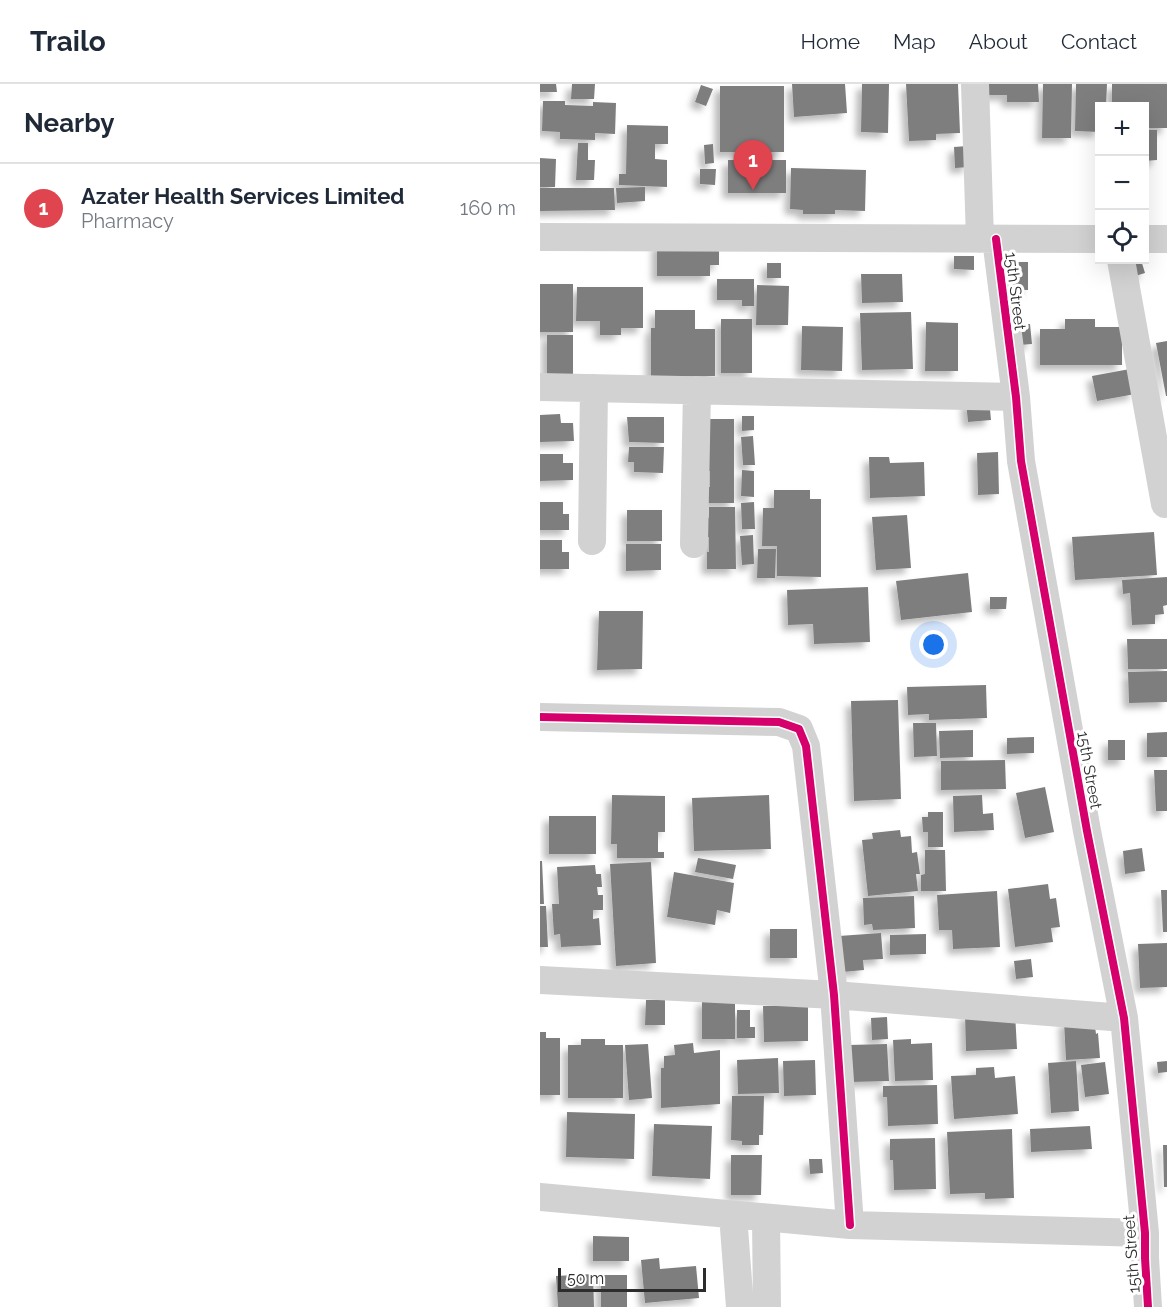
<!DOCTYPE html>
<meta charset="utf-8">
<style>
:root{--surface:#fff;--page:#f2f2f3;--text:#1f2937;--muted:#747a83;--line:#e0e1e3;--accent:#767676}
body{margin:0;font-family:Raleway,sans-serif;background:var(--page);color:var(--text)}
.controls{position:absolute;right:18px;top:18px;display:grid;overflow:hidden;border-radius:0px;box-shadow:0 6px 24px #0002}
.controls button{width:54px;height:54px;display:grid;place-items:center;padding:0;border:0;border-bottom:2px solid var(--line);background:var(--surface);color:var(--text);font:30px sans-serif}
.scale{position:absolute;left:18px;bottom:15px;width:148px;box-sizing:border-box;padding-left:6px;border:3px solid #2d2d2d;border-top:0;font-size:16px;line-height:21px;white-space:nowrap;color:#2d2d2d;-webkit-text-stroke:4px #fff;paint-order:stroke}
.you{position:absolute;left:394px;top:561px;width:21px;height:21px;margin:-15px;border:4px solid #fff;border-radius:50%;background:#1a73e8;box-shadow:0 0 0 9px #1a73e833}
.badge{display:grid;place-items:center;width:39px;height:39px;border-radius:50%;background:var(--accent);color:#fff;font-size:20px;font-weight:700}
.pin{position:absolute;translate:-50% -50px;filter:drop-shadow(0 2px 3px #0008)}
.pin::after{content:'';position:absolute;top:32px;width:21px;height:18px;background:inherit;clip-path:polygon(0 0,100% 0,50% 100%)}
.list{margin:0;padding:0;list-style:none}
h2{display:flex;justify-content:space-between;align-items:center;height:78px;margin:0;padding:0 24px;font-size:26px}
h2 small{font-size:20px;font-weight:400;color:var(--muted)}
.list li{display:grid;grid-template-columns:39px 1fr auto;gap:18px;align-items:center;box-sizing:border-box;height:90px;padding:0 24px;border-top:2px solid var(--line)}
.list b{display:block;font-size:22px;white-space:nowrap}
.list p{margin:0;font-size:20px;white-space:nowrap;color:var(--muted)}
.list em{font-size:20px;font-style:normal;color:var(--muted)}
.icon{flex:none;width:33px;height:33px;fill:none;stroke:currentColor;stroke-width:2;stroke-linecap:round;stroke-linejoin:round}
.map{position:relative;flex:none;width:627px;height:1223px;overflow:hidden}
header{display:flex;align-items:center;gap:36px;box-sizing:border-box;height:84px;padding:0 30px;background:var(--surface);border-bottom:2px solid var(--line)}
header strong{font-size:28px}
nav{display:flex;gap:33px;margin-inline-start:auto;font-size:21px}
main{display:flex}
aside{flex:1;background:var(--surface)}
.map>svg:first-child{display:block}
</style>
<header>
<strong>Trailo</strong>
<nav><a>Home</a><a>Map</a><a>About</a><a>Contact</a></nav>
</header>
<main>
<aside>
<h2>Nearby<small></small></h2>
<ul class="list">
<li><span class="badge" style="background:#e0444e">1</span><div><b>Azater Health Services Limited</b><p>Pharmacy</p></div><em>160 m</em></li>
</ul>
</aside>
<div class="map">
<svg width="627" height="1223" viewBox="0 0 627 1223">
<defs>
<filter id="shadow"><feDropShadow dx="-5.5" dy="5.5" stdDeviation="3" flood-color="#0004"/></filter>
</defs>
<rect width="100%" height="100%" fill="#fff"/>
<path fill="#7e7e7e" filter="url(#shadow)" d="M0 0H16L17 8H0Z
M32 0H55L54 15H31Z
M252 0H305L307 29 254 33Z
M322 0H349L348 49 321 48Z
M366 0H418L420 49 396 50V56L369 57Z
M445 0H498L499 18H467V11H445Z
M503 0H532L531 54H502Z
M536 0H567L566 22H560V48L535 47Z
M572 0H627V44H604V22H572Z
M161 1 173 5 166 22 155 18Z
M180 2H244V68H180Z
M3 17H25V21L53 22V18L76 19 75 50 55 49V56L20 55V48L2 47Z
M87 41 128 42V60H115V75L127 76V103L79 101V90H86Z
M604 46H617V76L604 77Z
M38 59H48V76H55L54 96H36Z
M173 60 174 79 165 80 164 61Z
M428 62 429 83 415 84 414 63Z
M0 74 16 75 15 103H0Z
M188 76H246V109H188Z
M251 84 326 86 325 127 295 126V130H263V126L250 125Z
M160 85H176L175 101 160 100Z
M105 103V117L77 119 76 104Z
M0 104H74L75 126 0 127Z
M117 159H179V181H170V192H117Z
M414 172H434V186L414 185Z
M587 176H601L605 189 592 193Z
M472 178H488V206H472Z
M227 179H241V194H227Z
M321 190H362L363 218 322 219Z
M177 195H214V222H202V216H177Z
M0 200H33V248H0Z
M217 201 249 202 248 241H216Z
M37 203H103V244H81V251H60V237H36Z
M115 226H155V245H175V292H111V244H115Z
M371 228 373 285 322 286 320 229Z
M181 235H212V289H181Z
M525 235H555V243H582V281H500V245H525Z
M386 238 418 239V287H385Z
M490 240 492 260 479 261 477 241Z
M262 242 303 243 302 287 261 286Z
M7 251H33V291H7Z
M627 257V312H626L616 259Z
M590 285 595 310 557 317 552 292Z
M449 315 451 336 428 338 426 318Z
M20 330 21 339H33L34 357 0 358V331Z
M202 332H214V346L202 347Z
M87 333H124V359L89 358Z
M165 335H194V419H166V403H170V387H166Z
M213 352 215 381H203L201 353Z
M89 363H124L123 389 94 388V378H88Z
M458 368 459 410 438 411 437 369Z
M0 370H23V379H33V396L0 397Z
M329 373H349L350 379 384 378 385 412 330 414Z
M202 386 214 387V413L201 412Z
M234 406H270V415H281V493L237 492V462H222L223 424H234Z
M0 418H23V430H29V446H0Z
M214 418 215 445H202L201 419Z
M169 423H195L196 485H167V468H169V453H166V434H169Z
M87 426H122V457H87Z
M367 431 371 484 336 486 332 433Z
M614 448 617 491 535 496 532 453Z
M213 451 214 480 202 481 200 452Z
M0 456H22V468H29V485H0Z
M86 460H121V486L86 487Z
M218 465H236L235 494H217Z
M428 489 432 528 361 536 356 497Z
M627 493V521L623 522 624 530 615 531V540L592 541 590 509 583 510 582 496Z
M328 503 330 558 274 560 273 540 248 541 247 506Z
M450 513H467L466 525H450Z
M59 527H103L102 585 57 586Z
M587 555H627V585H588Z
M627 587V618L589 619 588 588Z
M446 601 447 634 389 636V630L368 631 367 603Z
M358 616 361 715 314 717 311 617Z
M373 639H396L397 672 374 673Z
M433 646V673L400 674 399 647Z
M627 648V673H607V649Z
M494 653V669L467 670V654Z
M568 656H585V676H568Z
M465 676 466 705 401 706V677Z
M614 686H627V727H616Z
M505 703 514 748 485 754 476 709Z
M72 711 125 712V748H118V768H124V774H77V760H71Z
M229 711 231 765 154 767 152 714Z
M442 711 443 730 453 729 454 746 414 748 413 712Z
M388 728H403V763H388V748H383L382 733H388Z
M9 732H56V770H9Z
M360 746 361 753 371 752 372 769 377 768 380 790H376L378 807 328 812 322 756 333 755 332 749Z
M602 764 605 787 585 790 583 767Z
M385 766H405L406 807H381V791L385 790Z
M158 774 196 781 193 795 155 788Z
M0 777H2L4 820H0Z
M111 778 116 879 76 882 70 780Z
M55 781 56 790H61L62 803H57L58 811H63V826H53V835L59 834 61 861 21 863 20 850 14 851 12 820H19L17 783Z
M134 788 194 799 190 829 177 826 175 841 127 833Z
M508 800 510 815 516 814 520 843 511 844 513 858 475 863 468 805Z
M621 806H627V848H623Z
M457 807 460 863 413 865 412 846H399L397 811Z
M374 812 375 844 333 846 332 840 324 841 323 814Z
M0 822H6L8 863H0Z
M230 845H257V874H230Z
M341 849 343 875 323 876 324 886 302 888 299 852Z
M386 850V870L350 871V851Z
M627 859V903L600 904 598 860Z
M491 875 493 893 476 895 474 877Z
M106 916H125V941H105Z
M162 916H195V955H162Z
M268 921V957L224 958 223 922Z
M197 926H210V943H215V954H197Z
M475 929 477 965 426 967 425 930Z
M347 933 348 955 332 956 331 934Z
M554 935 556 950 558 949 560 974 526 976 524 937Z
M0 948H6V954H20V1011H0Z
M41 955H65V961H83V1014H28V961H41Z
M371 955V960L392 959 393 996 355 997 353 956Z
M153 959 154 969 180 966V1020L121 1024V984H124V972L135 971 134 961Z
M108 960 112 1014 89 1016 85 961Z
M347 960 349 997 310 998 309 961Z
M238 974 239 1009 198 1010 197 976Z
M275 976 276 1011 244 1012 243 977Z
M536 977 539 1027 511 1029 508 979Z
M627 977V988L618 989 617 978Z
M565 978 569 1010 545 1013 541 981Z
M454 983 455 994 475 992 478 1030 414 1035 411 992 436 991V984Z
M397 1001 398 1040 348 1042 347 1013H343V1002Z
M192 1012H224L223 1051H219V1061H202V1057L191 1056Z
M27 1028 95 1030 94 1075 26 1073Z
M114 1040 172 1042 170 1095 112 1092Z
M550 1042 552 1065 491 1068 490 1045Z
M472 1045 474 1114 445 1115V1109L410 1110 407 1048Z
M395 1054 396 1105 354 1106 353 1076H350V1055Z
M623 1061H627V1103H624Z
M191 1071H222L221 1111H191Z
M269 1075H282L283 1089 270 1090Z
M53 1152 89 1153V1177H53Z
M119 1174 120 1185 156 1182 159 1214 105 1219 101 1176Z
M53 1190 54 1223H18L16 1192Z
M61 1191H87V1223H61Z"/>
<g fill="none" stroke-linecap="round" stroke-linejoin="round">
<path stroke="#d2d2d2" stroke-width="28" d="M435 0 440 155
M0 153 560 155
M456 155 476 313 481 377 547 747 584 934 605 1149V1174L608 1223
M604 155H627
M581 176 625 420
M0 303 476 313
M52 457 54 304
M154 460 157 306
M0 633 239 638 259 645 266 662 294 911 310 1141
M0 896 294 911 584 934
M0 1113 310 1141 605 1149
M193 1131 200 1223
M226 1134 227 1223"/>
<defs>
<path id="cycleway" d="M456 155 476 313 481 377 547 747 584 934 605 1149V1174L608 1223
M0 633 239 638 259 645 266 662 294 911 310 1141"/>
</defs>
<use href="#cycleway" stroke="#fff" stroke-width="11"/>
<use href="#cycleway" stroke="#d6006c" stroke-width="8"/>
</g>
<g text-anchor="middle" stroke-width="6" stroke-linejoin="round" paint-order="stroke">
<g font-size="16" fill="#2d2d2d" stroke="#fff">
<text transform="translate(476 207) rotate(83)" y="6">15th Street</text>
<text transform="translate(550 686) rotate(80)" y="6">15th Street</text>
<text transform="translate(591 1170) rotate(-94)" y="6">15th Street</text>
</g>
</g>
</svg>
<div class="controls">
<button>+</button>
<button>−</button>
<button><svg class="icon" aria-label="locate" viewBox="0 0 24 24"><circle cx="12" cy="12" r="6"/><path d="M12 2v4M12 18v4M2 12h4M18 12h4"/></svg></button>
</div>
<div class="scale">50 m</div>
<div class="you"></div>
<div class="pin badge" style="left:213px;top:106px;background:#e0444e">1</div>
</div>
</main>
